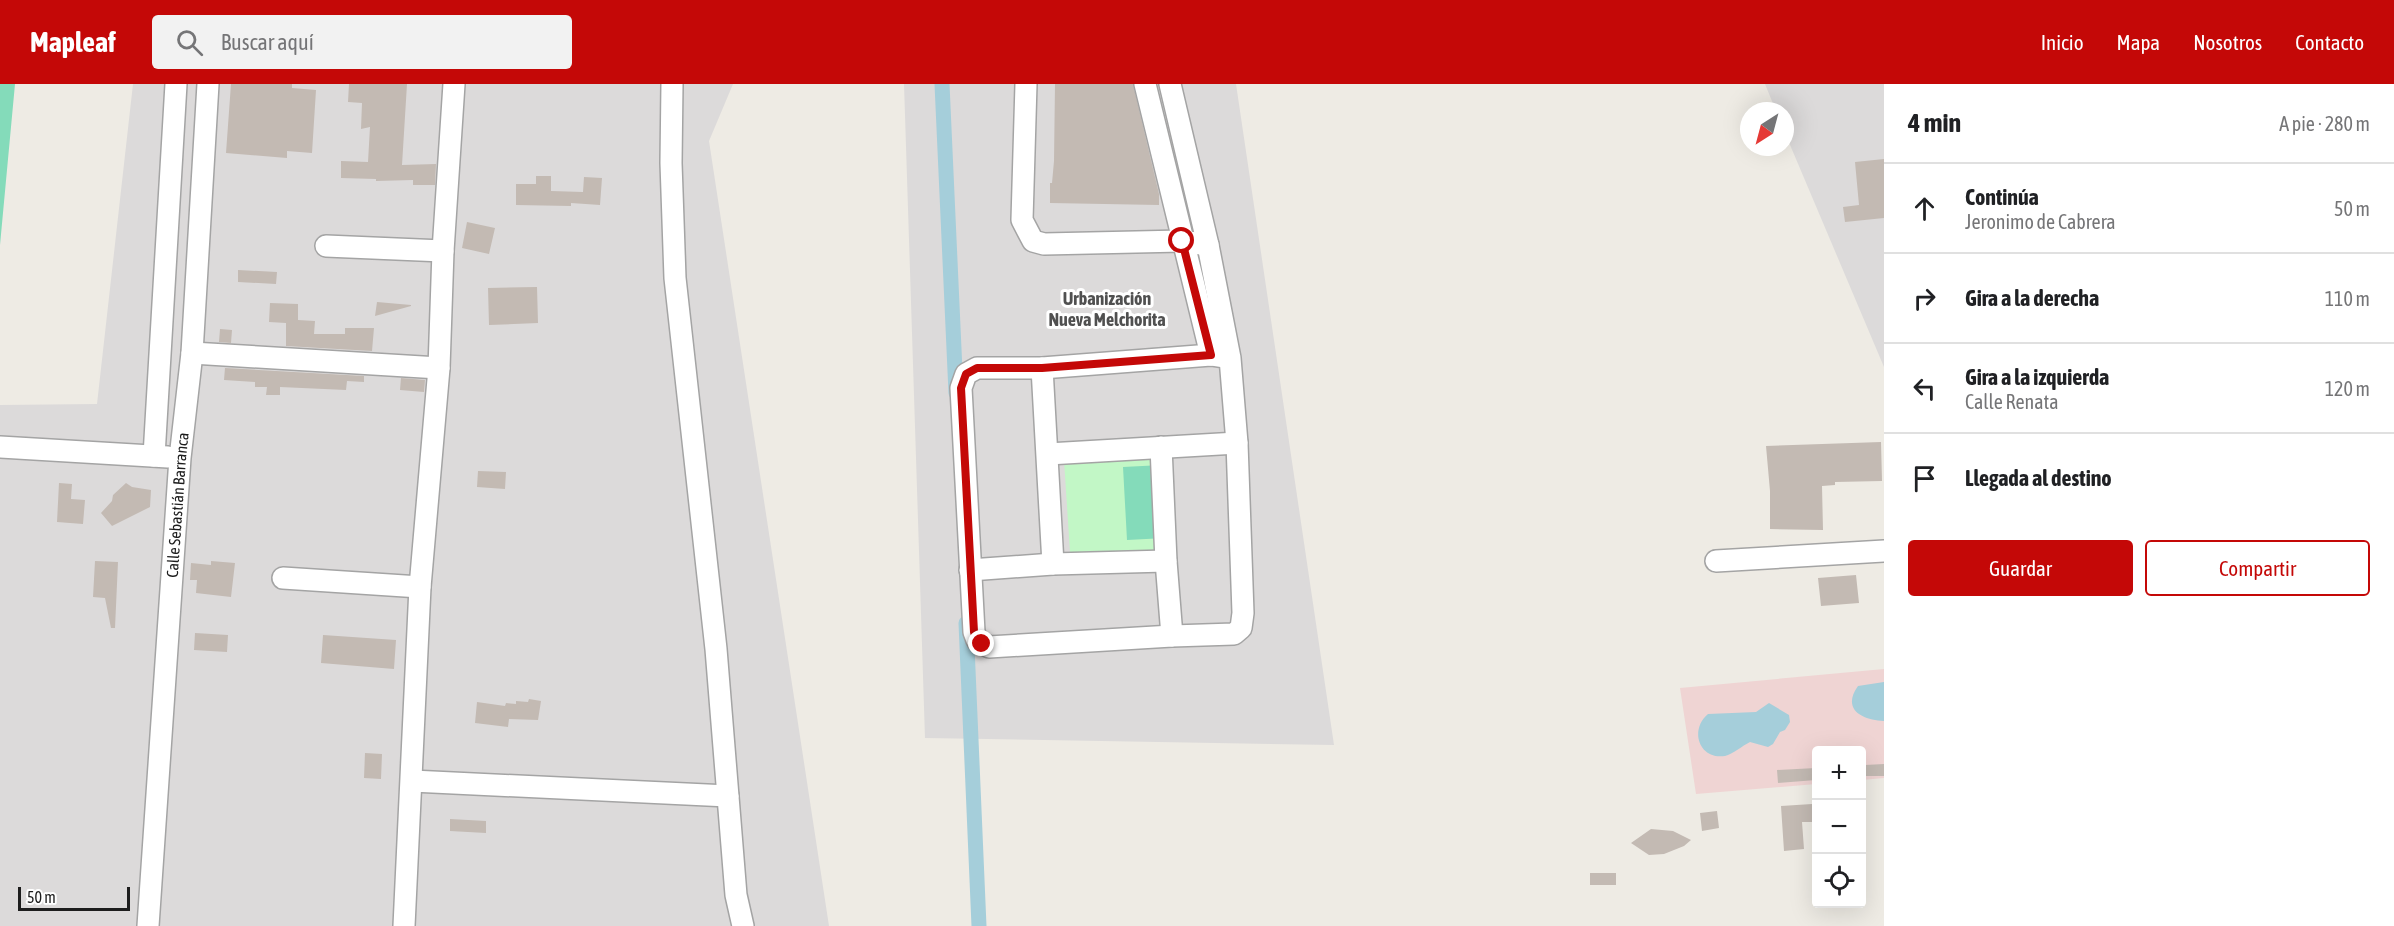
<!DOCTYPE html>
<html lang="es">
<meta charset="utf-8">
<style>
:root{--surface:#fff;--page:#f2f2f2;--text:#202124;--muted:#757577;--line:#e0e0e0;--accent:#c40807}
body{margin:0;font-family:"Asap Condensed",sans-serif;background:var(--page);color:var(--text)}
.controls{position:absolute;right:18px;bottom:18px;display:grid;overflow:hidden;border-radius:6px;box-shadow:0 6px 24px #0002}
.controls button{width:54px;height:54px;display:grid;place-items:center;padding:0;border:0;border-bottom:2px solid var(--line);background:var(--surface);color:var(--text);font:30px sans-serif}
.compass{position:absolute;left:1740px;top:18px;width:54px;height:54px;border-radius:50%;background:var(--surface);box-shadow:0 6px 24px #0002;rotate:216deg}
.scale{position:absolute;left:18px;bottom:15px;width:112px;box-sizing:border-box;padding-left:6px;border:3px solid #1d1d1d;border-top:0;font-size:16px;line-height:21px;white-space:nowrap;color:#1d1d1d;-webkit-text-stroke:4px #fff;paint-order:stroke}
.stop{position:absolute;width:18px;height:18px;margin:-14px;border:4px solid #c40807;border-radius:50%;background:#fff}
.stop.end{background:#c40807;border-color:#fff;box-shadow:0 2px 6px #0008}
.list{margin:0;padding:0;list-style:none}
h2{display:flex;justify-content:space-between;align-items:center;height:78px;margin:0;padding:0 24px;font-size:26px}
h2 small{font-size:20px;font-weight:400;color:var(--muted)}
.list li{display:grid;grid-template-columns:39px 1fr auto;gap:18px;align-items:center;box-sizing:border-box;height:90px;padding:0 24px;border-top:2px solid var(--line)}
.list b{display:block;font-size:22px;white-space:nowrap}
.list p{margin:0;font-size:20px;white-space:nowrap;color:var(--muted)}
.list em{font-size:20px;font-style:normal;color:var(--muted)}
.actions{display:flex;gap:12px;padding:18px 24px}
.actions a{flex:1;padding:14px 0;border:2px solid var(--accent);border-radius:6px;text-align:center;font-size:21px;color:var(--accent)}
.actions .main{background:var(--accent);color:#fff}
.icon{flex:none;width:33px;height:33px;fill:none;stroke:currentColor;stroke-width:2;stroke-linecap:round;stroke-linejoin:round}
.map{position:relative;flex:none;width:1884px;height:842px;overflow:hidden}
header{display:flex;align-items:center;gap:36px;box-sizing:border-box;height:84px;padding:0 30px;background:var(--accent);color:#fff}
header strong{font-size:28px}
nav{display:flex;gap:33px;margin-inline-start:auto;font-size:21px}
.search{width:420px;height:54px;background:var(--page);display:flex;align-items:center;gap:15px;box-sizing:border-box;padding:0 21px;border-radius:6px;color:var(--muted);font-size:22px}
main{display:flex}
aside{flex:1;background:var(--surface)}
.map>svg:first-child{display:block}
</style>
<header>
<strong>Mapleaf</strong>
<div class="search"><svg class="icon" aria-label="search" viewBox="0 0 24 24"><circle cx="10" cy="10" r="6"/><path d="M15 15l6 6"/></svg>Buscar aquí</div>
<nav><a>Inicio</a><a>Mapa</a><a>Nosotros</a><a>Contacto</a></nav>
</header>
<main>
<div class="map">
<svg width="1884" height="842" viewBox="0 0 1884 842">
<rect width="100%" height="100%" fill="#eeebe4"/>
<path fill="#dcdada" d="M133 0H733L709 57 829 842H0V321L97 320Z
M904 0H1236L1334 661 925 654Z
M1765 0H1884V283L1785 49V27H1776Z"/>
<path fill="#efd4d3" d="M1884 585V694L1862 696V666H1816V700L1696 710 1680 604Z"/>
<path fill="#c2f7c6" d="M1164 366 1169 467 1076 474 1070 468 1064 376Z"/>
<path fill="#84dbba" d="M0 0H15L0 161Z
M1162 381 1165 454 1127 456 1123 383Z"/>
<path fill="#a5ceda" d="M1884 598V637C1863 636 1841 626 1858 602Z
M1769 619 1789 631 1790 638 1785 646 1780 648 1773 660 1768 663 1750 658C1742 662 1733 670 1725 672 1699 676 1689 646 1708 630L1756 628Z"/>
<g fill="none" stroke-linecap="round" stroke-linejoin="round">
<path stroke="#a5ceda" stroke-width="15" d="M942 0 956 309
M966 539 979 842"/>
</g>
<path fill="#c3bab3" d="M231 0H292V4L316 6 312 69 287 67V74L226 69Z
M349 0H407L402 81 436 80 435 101H413V96L376 97V95L341 94V77L368 78 370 43 361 45 362 19 348 18Z
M1055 0H1133L1159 110V121L1050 119V99H1052L1054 77Z
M1884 75V134L1845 138 1843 123 1859 121 1855 78Z
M536 92H551V107L583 108 584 93 602 94 600 121 571 119V122L516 121V100H536Z
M467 138 495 144 489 170 462 164Z
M238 186 277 188 276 200 238 198Z
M537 203 538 239 489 241 488 204Z
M377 218 411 221V222L375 232Z
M270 219 298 220V236L315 237 314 250H345V244H374L372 267 286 262V239L269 238Z
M220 245 232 246 231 259 219 258Z
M225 284 364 292V298L347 297 346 306 280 303V311H266L267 303H255V298L224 296Z
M401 294 425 296 424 308 400 306Z
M1881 358 1882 397 1835 398V401L1822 402 1823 446 1770 445V407L1766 362Z
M478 387 506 388 505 405 477 403Z
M59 399 72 400 71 415 85 416 83 440 57 438Z
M126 399 132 403 151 406 150 423 112 442 101 429 112 417 113 411Z
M95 477 118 478 115 544H111L105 514 93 513Z
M211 477 235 479 231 513 196 509 197 496H190L191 479 211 481Z
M1856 491 1859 519 1821 522 1818 494Z
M195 549 228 551 227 568 194 566Z
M323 551 396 556 394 585 321 579Z
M529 615 541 617 538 636 509 635 508 643 475 639 477 618 505 622 506 619 516 620V617L528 618Z
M365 669 382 670 381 695 364 694Z
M1884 680V692H1866L1865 681Z
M1816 684V696L1778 699 1777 686Z
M1812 720 1814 738H1802L1804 765 1784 767 1781 722Z
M1717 727 1719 744 1702 747 1700 729Z
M450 735 486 737V749L450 747Z
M1651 745 1673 747 1691 756 1684 762 1664 770 1649 771 1631 759Z
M1590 789H1616V801H1590Z"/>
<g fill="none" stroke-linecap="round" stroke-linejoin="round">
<defs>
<g id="minor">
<path d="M672 0 671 79 675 194 716 565 736 811 743 842"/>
<path d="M1026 0 1022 136 1033 157 1044 160 1182 157 1208 161"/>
<path d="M1145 0 1211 271"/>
<path d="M1170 0 1208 161 1230 274 1237 359 1243 529 1241 544 1234 550 1172 552 989 563 977 556 974 548 961 304 966 290 977 284H1042L1211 271 1230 274"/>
<path d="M326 162 443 167"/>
<path d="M192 269 439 284"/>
<path d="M1042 284 1053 480"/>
<path d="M0 363 168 373"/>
<path d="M1161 363 1166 477 1172 552"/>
<path d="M1048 370 1237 359"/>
<path d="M154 372 176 0"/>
<path d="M1716 477 1884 467"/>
<path d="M970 486 1053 480 1166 477"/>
<path d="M283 494 420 503"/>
<path d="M412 697 728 712"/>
<path id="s1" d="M148 842 180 374 192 269 208 0"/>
<path d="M404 842 420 503 439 284 443 167 454 0"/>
</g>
</defs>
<use href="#minor" stroke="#a4a4a4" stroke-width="24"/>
<use href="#minor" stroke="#fff" stroke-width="21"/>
</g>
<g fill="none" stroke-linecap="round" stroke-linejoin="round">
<path stroke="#c40807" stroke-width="8" d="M982 560 977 556 974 548 961 304 966 290 977 284H1042L1211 271 1182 157"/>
</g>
<g text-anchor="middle" stroke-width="6" stroke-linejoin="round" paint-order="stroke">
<g font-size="16" fill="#1d1d1d" stroke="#fff">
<text dy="6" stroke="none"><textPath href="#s1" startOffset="422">Calle Sebastián Barranca</textPath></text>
</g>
<g font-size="18" font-weight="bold" fill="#505050" stroke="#fff">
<text x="1107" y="221">Urbanización<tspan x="1107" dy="21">Nueva Melchorita</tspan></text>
</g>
</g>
</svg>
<div class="controls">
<button>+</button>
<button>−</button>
<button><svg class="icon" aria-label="locate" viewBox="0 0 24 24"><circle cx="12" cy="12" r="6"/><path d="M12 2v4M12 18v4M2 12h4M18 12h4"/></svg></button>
</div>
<svg class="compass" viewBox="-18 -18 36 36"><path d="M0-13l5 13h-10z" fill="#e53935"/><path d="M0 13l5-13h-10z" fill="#757577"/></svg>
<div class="scale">50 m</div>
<div class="stop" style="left:1182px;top:157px"></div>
<div class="stop end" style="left:982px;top:560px"></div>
</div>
<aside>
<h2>4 min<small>A pie · 280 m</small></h2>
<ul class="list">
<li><svg class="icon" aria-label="ahead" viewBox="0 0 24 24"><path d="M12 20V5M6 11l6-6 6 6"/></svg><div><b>Continúa</b><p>Jeronimo de Cabrera</p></div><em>50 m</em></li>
<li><svg class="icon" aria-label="right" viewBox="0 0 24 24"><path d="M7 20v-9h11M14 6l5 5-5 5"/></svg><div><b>Gira a la derecha</b></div><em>110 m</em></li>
<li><svg class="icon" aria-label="left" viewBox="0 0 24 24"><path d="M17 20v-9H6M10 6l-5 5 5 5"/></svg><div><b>Gira a la izquierda</b><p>Calle Renata</p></div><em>120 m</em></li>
<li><svg class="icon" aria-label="arrive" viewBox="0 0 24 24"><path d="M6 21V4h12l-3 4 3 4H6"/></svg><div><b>Llegada al destino</b></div></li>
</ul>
<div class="actions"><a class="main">Guardar</a><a>Compartir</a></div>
</aside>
</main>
